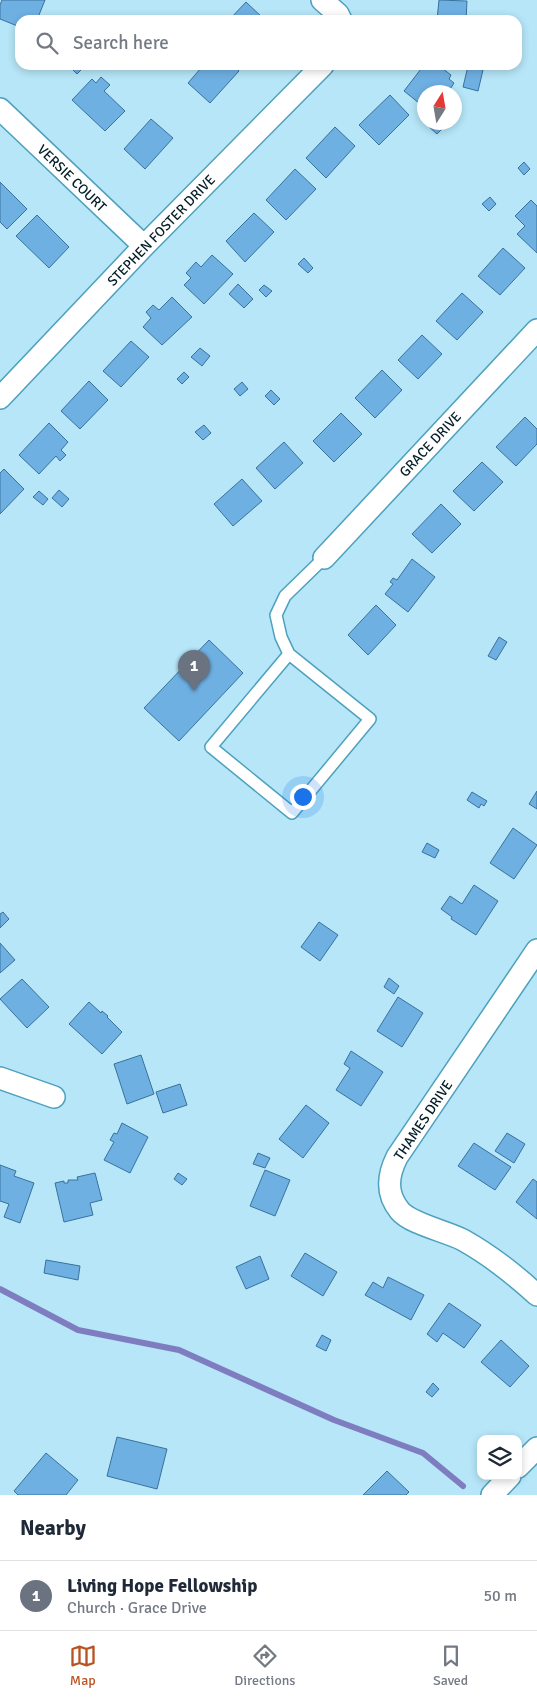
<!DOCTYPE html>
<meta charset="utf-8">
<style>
:root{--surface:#fff;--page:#f2f2f3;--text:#1f2937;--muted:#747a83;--line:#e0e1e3;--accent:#b85322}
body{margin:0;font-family:Signika,sans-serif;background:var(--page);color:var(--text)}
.controls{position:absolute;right:15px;bottom:15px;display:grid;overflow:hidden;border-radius:10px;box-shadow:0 2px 8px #0003}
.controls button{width:45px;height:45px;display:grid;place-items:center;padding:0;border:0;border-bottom:1px solid var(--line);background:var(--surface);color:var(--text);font:25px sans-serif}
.compass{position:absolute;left:417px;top:85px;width:45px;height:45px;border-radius:50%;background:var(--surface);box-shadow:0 2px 8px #0003;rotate:11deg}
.you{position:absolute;left:302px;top:796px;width:18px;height:18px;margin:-12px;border:4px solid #fff;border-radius:50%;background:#1a73e8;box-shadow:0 0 0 8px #1a73e833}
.badge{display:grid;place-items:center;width:32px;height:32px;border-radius:50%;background:var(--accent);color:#fff;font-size:16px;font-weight:700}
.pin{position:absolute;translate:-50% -41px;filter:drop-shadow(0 1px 2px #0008)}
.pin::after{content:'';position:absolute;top:26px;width:18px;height:15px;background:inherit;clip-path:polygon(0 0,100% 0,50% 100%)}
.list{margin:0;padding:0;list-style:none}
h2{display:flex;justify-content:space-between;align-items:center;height:65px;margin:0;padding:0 20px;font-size:21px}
h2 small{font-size:16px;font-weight:400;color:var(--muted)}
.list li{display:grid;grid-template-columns:32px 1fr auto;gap:15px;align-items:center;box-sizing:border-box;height:70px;padding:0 20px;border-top:1px solid var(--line)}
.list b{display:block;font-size:19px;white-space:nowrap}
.list p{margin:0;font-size:16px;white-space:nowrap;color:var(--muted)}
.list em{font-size:16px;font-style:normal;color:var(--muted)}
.icon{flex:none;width:28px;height:28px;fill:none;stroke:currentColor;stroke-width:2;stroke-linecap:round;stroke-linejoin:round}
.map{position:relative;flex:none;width:537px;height:1495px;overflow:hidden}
.search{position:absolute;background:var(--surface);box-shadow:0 2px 8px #0003;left:15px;right:15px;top:15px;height:55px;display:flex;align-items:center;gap:12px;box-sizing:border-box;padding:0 18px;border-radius:15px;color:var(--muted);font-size:19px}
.sheet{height:135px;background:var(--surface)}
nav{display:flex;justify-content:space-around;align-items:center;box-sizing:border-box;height:70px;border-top:1px solid var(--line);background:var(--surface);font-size:14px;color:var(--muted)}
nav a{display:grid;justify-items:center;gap:2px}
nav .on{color:var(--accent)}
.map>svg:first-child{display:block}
</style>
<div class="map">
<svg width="537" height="1495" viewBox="0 0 537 1495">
<rect width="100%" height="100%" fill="#b6e6f8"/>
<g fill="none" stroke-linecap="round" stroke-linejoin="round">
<path stroke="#7e7dc0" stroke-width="6" d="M0 1289 78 1330 179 1350 334 1420 423 1453 463 1486"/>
</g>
<path fill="#6fb0e3" stroke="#38729d" d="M2 0H45L37 20H20V27L0 19V5Z
M439 0 467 1 466 20H437Z
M246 2 265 20H229Z
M68 65H86L77 74Z
M200 65H232L239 71 210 103 188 83 201 68 199 66Z
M424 65H438L451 75 449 79 454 83 449 91 445 88 442 92H424V107L404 91Z
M468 66 483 70 478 91 463 87Z
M101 77 110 85 104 91 125 111 105 131 72 100 92 79 96 83Z
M390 95 409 115 379 145 359 125Z
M151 119 173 138 145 169 124 149Z
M432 122H441L445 126 437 134 428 126Z
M335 127 355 146 326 178 306 158Z
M524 162 530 169 524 175 518 168Z
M295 169 316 189 286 220 266 200Z
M0 182 27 209 7 229 0 222Z
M490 197 496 204 489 211 482 204Z
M531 200 537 206V253L517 234 525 226 515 216Z
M254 213 274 232 245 262 226 241Z
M37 215 69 247 49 268 16 236Z
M503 248 525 268 500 295 478 276Z
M212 255 233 274 204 304 184 285 191 278 186 273 196 262 201 267Z
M304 258 313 268 308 273 298 264Z
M238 284 253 299 244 308 229 294Z
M264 285 272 291 266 297 259 290Z
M462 293 483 312 457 340 436 321Z
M172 297 192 317 162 345 143 327 151 318 146 312 153 305 159 310Z
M422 335 442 354 418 379 398 360Z
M131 341 149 357 121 387 103 371Z
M200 348 210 356 202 366 191 357Z
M382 370 402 390 375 418 355 398Z
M184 372 189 377 182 384 177 379Z
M89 381 108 400 80 429 61 411Z
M242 382 248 389 240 396 234 389Z
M271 390 280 399 274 405 265 396Z
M341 413 362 434 334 462 313 441Z
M525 417 537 429V444L516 466 496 447Z
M49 423 68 442 61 450 66 455 60 461 56 456 39 474 19 455Z
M204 425 211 433 203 440 195 432Z
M284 442 303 463 275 489 256 468Z
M482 462 503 482 474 511 453 491Z
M4 469 24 489 0 514V473Z
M242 479 262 501 233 526 214 504Z
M59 490 69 499 62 507 52 498Z
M39 491 48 499 43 505 33 497Z
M441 504 461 524 432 553 412 534Z
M412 559 435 577 408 612 385 594 393 584 390 582 393 578 397 580Z
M376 605 396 625 368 655 348 635Z
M499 637 507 642 496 660 488 656Z
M209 640 243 673 179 741 144 708Z
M537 791V809L529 804Z
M472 792 487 801 484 806 481 804 479 808 467 800Z
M513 828 537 845 514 879 490 863Z
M427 843 439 850 435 858 422 852Z
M474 885 498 901 476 935 451 919 452 917 441 909 450 896 462 904Z
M3 912 9 919 0 928V914Z
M319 922 338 935 320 961 301 947Z
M0 943 15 960 0 973Z
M389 978 399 986 394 994 384 987Z
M22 979 49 1007 27 1028 0 999Z
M398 997 423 1013 402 1047 377 1031Z
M89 1002 101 1013 102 1011 108 1016 107 1017 122 1032 102 1054 69 1024Z
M351 1051 383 1072 361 1106 336 1090 350 1068 344 1064Z
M141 1055 154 1094 127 1104 114 1064Z
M180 1084 187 1105 163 1113 156 1092Z
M306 1105 329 1123 303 1158 279 1139Z
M122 1123 148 1137 130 1173 104 1160 114 1142 110 1140 114 1133 117 1134Z
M507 1133 525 1144 514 1163 495 1151Z
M474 1143 511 1167 495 1190 458 1166Z
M258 1153 270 1158 265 1168 253 1164Z
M0 1165 16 1171 14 1176 34 1183 20 1223 4 1217 9 1204 0 1201Z
M265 1170 290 1180 275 1216 250 1206Z
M95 1173 102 1200 90 1203 93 1215 64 1222 55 1183 64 1181V1183H68V1180H78L77 1177Z
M178 1173 187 1179 182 1185 174 1179Z
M533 1179 537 1182V1219L516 1202Z
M305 1253 337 1272 323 1296 291 1276Z
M260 1256 269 1279 246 1289 236 1267Z
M46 1260 80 1266 78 1280 44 1273Z
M388 1277 424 1295 411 1320 365 1295 373 1282 383 1288Z
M449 1303 481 1325 464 1348 443 1333 437 1342 427 1334Z
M322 1335 331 1340 326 1351 316 1346Z
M501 1340 529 1366 510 1387 481 1362Z
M433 1383 439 1389 432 1397 426 1392Z
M117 1437 167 1449 157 1489 107 1476Z
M46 1453 78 1480 66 1495H18L14 1491Z
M387 1471 409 1492 406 1495H363Z"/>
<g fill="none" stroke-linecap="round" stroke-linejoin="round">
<defs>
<path id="lane" d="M289 654 211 747 292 813 370 719 289 654 281 637 276 615 285 596 324 558"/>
<path id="street" d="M322 0 338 14 341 20
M0 109 144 246
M0 398 144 246 323 65
M324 558 537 330
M537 950 397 1157C388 1175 385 1193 400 1211 411 1224 446 1231 463 1240 490 1255 514 1274 537 1295
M0 1078 54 1097
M518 1467 537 1448
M492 1495 510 1476"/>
</defs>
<use href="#lane" stroke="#4da1be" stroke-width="14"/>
<use href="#street" stroke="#4da1be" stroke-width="24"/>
<use href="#lane" stroke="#fff" stroke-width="11"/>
<use href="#street" stroke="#fff" stroke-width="21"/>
</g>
<g text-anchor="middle" stroke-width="5" stroke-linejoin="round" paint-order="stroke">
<g font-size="14" fill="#031d26" stroke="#fefefe">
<text transform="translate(72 178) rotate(44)" y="5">VERSIE COURT</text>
<text transform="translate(161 230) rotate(-46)" y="5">STEPHEN FOSTER DRIVE</text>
<text transform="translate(430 444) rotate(-47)" y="5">GRACE DRIVE</text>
<text transform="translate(423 1120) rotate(-56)" y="5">THAMES DRIVE</text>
</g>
</g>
</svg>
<div class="controls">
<button><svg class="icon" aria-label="layers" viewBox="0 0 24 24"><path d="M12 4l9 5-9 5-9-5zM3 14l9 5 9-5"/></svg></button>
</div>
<svg class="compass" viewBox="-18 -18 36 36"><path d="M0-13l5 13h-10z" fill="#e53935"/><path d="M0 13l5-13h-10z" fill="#747a83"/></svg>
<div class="you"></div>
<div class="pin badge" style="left:194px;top:691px;background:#6b7280">1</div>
<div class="search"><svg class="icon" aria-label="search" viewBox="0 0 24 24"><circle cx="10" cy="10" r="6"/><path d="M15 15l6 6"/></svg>Search here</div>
</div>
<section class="sheet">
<h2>Nearby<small></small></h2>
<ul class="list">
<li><span class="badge" style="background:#6b7280">1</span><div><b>Living Hope Fellowship</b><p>Church · Grace Drive</p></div><em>50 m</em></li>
</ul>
</section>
<nav>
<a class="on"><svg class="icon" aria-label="map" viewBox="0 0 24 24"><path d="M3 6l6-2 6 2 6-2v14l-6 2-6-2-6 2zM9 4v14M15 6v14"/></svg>Map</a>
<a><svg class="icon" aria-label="directions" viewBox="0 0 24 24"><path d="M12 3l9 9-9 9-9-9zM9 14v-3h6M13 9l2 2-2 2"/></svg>Directions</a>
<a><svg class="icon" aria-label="saved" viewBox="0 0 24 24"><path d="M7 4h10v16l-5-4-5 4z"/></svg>Saved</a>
</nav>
